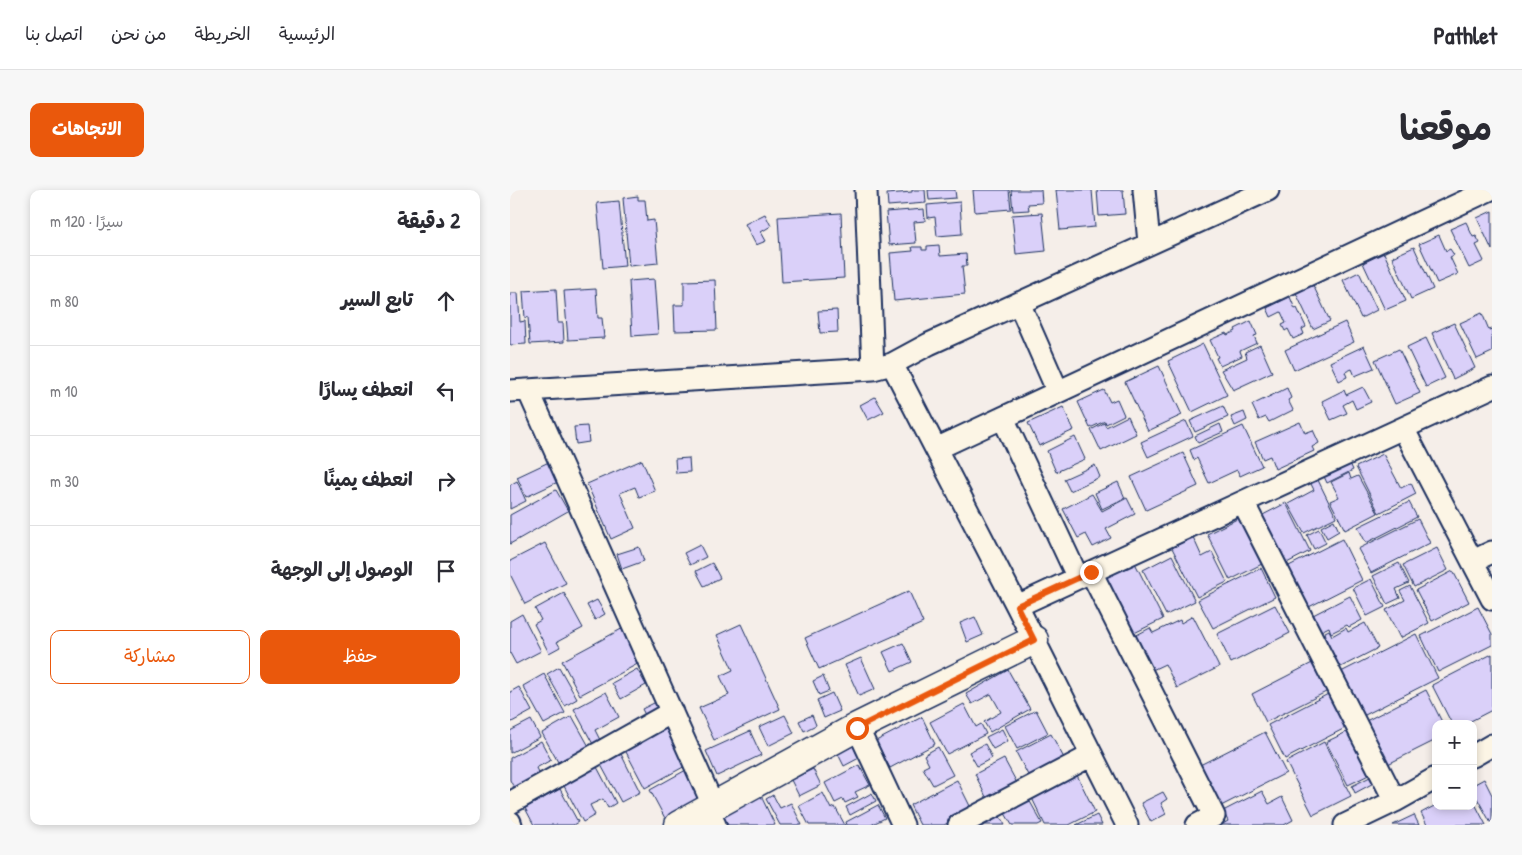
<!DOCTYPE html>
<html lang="ar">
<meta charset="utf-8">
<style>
:root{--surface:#fff;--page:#f7f7f7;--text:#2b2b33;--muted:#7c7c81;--line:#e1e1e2;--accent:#ea580c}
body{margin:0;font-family:"Patrick Hand","Playpen Sans Arabic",sans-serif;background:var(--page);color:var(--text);direction:rtl}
.controls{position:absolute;right:15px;bottom:15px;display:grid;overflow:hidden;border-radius:10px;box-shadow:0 2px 8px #0003}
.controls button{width:45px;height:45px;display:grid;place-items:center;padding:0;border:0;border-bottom:1px solid var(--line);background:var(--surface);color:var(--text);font:25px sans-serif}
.stop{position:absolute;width:15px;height:15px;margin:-11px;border:4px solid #ea580c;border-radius:50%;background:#fff}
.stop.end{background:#ea580c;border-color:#fff;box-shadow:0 1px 5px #0008}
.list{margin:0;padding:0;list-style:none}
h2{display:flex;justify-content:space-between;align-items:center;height:65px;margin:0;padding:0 20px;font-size:21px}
h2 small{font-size:16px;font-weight:400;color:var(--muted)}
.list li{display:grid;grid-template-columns:32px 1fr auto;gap:15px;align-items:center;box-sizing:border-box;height:90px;padding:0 20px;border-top:1px solid var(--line)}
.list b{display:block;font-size:19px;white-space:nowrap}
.list em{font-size:16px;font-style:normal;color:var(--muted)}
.actions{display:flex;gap:10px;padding:15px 20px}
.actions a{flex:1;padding:11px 0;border:1px solid var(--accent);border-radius:10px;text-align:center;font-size:18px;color:var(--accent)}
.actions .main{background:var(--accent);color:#fff}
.icon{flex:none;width:28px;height:28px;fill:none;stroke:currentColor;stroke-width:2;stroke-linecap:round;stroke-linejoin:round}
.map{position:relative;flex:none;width:982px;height:635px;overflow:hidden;direction:ltr;border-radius:10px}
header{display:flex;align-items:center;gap:30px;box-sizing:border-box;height:70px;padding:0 25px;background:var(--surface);border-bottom:1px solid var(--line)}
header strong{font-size:24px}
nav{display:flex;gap:28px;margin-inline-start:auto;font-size:18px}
.intro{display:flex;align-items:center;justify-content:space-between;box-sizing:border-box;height:120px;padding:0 30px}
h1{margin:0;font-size:35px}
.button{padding:12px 22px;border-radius:10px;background:var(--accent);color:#fff;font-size:18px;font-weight:700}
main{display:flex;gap:30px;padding:0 30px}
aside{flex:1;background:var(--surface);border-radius:10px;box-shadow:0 2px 8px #0003}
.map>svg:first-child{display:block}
</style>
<header>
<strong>Pathlet</strong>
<nav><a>الرئيسية</a><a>الخريطة</a><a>من نحن</a><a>اتصل بنا</a></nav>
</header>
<div class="intro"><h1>موقعنا</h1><a class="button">الاتجاهات</a></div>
<main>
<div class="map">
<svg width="982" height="635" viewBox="0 0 982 635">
<rect width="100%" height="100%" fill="#f5eee9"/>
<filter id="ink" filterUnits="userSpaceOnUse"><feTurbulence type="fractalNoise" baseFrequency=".02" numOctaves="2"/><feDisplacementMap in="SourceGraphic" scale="10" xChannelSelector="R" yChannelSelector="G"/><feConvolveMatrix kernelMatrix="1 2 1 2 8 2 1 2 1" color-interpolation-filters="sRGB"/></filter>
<g filter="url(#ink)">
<path fill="#dad0f9" stroke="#1b2f5e" d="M402 0H415L416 13 378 16 377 4 402 2Z
M418 0H445L446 8 419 10Z
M463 0H499L501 19 465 22Z
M501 0H531L532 13 518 14 519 20 503 21Z
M546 0H582L585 37 550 40Z
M587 0H613L615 24 589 26Z
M128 6V10H135L137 31 144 30 148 73 119 76 113 8Z
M109 11 115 76 93 78 87 13Z
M450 12 452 44 427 46 425 27 418 28 417 15Z
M414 19 415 31 404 32 406 53 379 55 376 22Z
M982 21V60L967 28Z
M331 23 334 88 272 92 268 27Z
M532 23 536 61 506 64 502 25Z
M255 24 261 36 251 42 256 51 246 55 235 34Z
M956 32 963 47 966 46 970 53 966 55 974 71 959 78 940 39Z
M929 45 936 61 940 59 944 65 940 67 948 84 927 93 909 54Z
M429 55 430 66 456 64 457 76H452L455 104 384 111 380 63 403 61 402 57H412V60H417V56Z
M904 57 923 99 901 109 882 67Z
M874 63 896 111 875 120 853 73Z
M849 82 867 120 851 128 833 90Z
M144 89 148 144 122 146 119 91Z
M205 90 207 140 165 141 164 115H174V91Z
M803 95 820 131 803 139 786 103Z
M46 99 48 133H53L54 152 20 154 18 127 15 128 13 101Z
M86 99 88 128H92L94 148 58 150 54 101Z
M0 103H8L10 132 15 131 16 154 0 155Z
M780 107 785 119 787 118 796 137 792 139 794 144 783 149 778 139 775 141 772 135 776 133 771 122 761 127 757 118Z
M327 120 328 142 310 143 308 121Z
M972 123 979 140 982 139V162L967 169 950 133Z
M741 131 747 145 744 146 747 153 730 161 732 166 710 176 706 168 708 167 700 150 716 143 717 145 726 141 725 139Z
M835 132 844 152 784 180 775 160Z
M944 133 965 178 943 189 922 143Z
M916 148 935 188 916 197 897 157Z
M693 154 717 205 682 222 658 171Z
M750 155 762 182 723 200 711 180 737 168 735 162Z
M854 156 864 178 845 186 842 179 835 182 837 187 829 191 820 172Z
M889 159 910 203 885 214 865 170Z
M649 176 672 225 638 241 615 192Z
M853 197 861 212 846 219 842 210 833 215 837 223 821 230 812 211 834 200 836 205Z
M777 198 781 208 778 210 783 220 759 232 756 227 749 230 742 215Z
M594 200 600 212 607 209 614 225 596 234 595 231 580 238 568 212Z
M365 207 374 222 358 230 350 215Z
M713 216 718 227 685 242 680 231Z
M553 217 564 240 529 256 518 233Z
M734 222 737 230 725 236 721 227Z
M618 226 626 244 591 261 581 240 594 233 596 237Z
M676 231 683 246 638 267 631 252Z
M790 232 795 243 803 240 809 253 802 257 804 261 765 279 760 266 753 269 745 252Z
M710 234 713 242 688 253 685 246Z
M77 236 79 252 66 254 64 237Z
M733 236 752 276 730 286 727 280 699 293 687 268 684 270 680 260Z
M565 247 575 269 546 282 537 261Z
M673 263 688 296 636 320 621 287Z
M873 264 891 298 901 293 906 304 869 323 846 277Z
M179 268 180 282 166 283 165 269Z
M838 269 843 280 817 293 812 282Z
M132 270 145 301 129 307 125 297 110 303 125 338 101 349 77 294Z
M41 271 50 291 16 307 7 287Z
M585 275 590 287 560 301 554 289Z
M839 283 841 289 848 286 868 323 835 340 820 311 829 307 821 292Z
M807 288 826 327 794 343 778 314 804 300 800 292Z
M7 291 16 311 0 319V295Z
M608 292 615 308 592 319 585 303Z
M46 300 58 321 0 354V325Z
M582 304 592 321 617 308 625 324 596 339 601 348 583 357 576 344 568 348 553 319Z
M899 312 907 327 856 353 848 337Z
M776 313 800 361 771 376 747 328Z
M731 327 754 373 720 390 697 344Z
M908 329 920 353 861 383 848 359Z
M824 330 829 341 817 348 811 337Z
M809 339 816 353 804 359 797 345Z
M683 347 692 367 702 362 717 392 687 407 662 358Z
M832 349 852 390 791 421 771 380Z
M35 353 56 393 15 414 0 384V371Z
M190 355 196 367 180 375 174 363Z
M129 357 134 371 112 379 107 364Z
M927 358 938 380 904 397 893 375Z
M662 365 685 411 656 425 633 380Z
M202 373 210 388 194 396 186 381Z
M625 373 653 429 618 446 590 391Z
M889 373 899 393 886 399 890 408 877 414 863 386Z
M751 378 765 407 703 438 688 410Z
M943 381 959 412 922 431 906 400Z
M861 389 875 417 857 426 843 398Z
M900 396 919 433 890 448 876 420 895 410 890 401Z
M399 401 413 433 309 479 295 448Z
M54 403 73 438 47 452 50 457 39 463 24 434 31 430 25 419Z
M840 406 852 430 839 437 837 435 821 443 819 437 811 441 803 425Z
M87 410 95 424 85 430 77 415Z
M765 415 780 443 721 473 707 444Z
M968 417 982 444V455L928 482 911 446Z
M12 424 31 461 6 474 0 463V431Z
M683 426 709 477 667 498 655 474 638 482 621 448 640 438 643 443 670 430 671 433Z
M465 427 473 445 457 452 450 433Z
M855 433 868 458 825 480 809 449 816 446 815 442 819 440 822 446 836 438 838 442Z
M231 434 270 519 204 550 189 518 219 505 210 486 223 480 207 445Z
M117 436 135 470 70 505 52 471Z
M906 444 928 488 853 526 831 482Z
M393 453 402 472 382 481 373 462Z
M982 464V520L955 534H942L922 495Z
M351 468 365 499 349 506 335 475Z
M810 469 824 498 756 532 742 504Z
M49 477 67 509 55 516 37 484Z
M127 479 136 495 111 509 102 493Z
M498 480 520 519 480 542 474 532 491 522 481 504 462 514 456 504Z
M34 484 55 523 34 534 13 496Z
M313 486 319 501 309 505 303 491Z
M9 497 22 521 0 533V502Z
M916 500 933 534H926V550L878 574 856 531Z
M824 501 841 535 775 569 758 535Z
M96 502 109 527 85 540 91 552 84 556 64 519Z
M322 503 330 521 314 528 307 510Z
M146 512 151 522 137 529 132 519Z
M454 514 466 537 471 534 476 544 437 564 420 532Z
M526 520 538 543 507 559 495 536Z
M275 525 284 543 258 556 249 537Z
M302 525 306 535 294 541 289 531Z
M62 526 81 560 60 572 57 567 48 572 32 543Z
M412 527 425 554 380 578 366 551Z
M21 530 30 547 0 563V541Z
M156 537 177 575 135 598 115 560Z
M845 538 867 581 838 595 816 552Z
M492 539 498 551 483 559 476 547Z
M240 541 251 565 207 586 196 561Z
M755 542 776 583 709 617 688 576Z
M541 544 554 568 519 587 506 562Z
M31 551 41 570 26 578 31 588 6 602 0 590V568Z
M814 552 841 606 803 625 776 572Z
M475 554 482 568 467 576 459 562Z
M343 556 349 568 334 576 328 564Z
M428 557 443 585 423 595 413 578 419 575 414 565Z
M111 564 130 602 111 612 91 575Z
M494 569 507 593 477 609 465 584Z
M349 575 360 595 345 602 348 607 335 613 333 609 325 613 315 593Z
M87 577 106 613 98 618 93 609 80 615 85 625 73 632 54 596Z
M303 579 311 595 289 606 281 590Z
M564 579 585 622 559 635H535L519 602Z
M176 580 193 612 157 632 140 600Z
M868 583 871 589 845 603 842 596Z
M974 589 982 605V635L963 601V595Z
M447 590 462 620 434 635H410L400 615Z
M50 599 68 632 63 635H24L15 618Z
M752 601 759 614 772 607 783 630 774 635H711L718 631 713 621Z
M653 602 657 609 651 613 656 624 641 632 631 613Z
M313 603 321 619 325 617 335 635H299L289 616Z
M362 603 366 611 340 625 336 617Z
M250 604 265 635H218L212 623Z
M263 605 270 618 281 613 292 635H270L256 609Z
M518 608 532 633 528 635H502L493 620Z
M963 610 976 635H917L911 623 926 615V616H963Z
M368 615 375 628 361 635H337L336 632Z
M486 620 495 635H469Z
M587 625 592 635H566Z
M904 625 909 635H883Z"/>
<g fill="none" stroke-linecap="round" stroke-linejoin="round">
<defs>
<path id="street" d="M356 0 363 179
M634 0 639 53
M509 113 548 202
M382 174 507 416 617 635
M18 200 203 615
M0 201 363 179 382 174 419 154 758 0
M493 228 568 388
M893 238 982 409
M426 259 979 0
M733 312 885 611
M963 371 982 362
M581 382 704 626 687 635
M507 416 982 197
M347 537 393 635
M963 566 982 555
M0 613 162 522
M197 619 205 635
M0 632 1 635
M449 635 582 565
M835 635 885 611 926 588"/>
<path id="secondary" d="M169 635 347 537 524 450"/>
</defs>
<use href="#street" stroke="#1b2f5e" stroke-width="25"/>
<use href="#secondary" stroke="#1b2f5e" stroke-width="31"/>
<use href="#street" stroke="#fcf5e5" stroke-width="21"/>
<use href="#secondary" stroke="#fcf5e5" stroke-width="28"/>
</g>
</g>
<g fill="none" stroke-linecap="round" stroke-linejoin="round" filter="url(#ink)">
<path stroke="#ea580c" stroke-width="6" d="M347 538 524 450 507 416 581 382"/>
</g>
</svg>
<div class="controls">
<button>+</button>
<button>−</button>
</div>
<div class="stop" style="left:347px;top:538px"></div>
<div class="stop end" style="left:581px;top:382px"></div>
</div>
<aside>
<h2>2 دقيقة<small>سيرًا · 120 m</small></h2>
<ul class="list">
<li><svg class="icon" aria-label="ahead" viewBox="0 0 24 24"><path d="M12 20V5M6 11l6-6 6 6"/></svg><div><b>تابع السير</b></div><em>80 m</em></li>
<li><svg class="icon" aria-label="left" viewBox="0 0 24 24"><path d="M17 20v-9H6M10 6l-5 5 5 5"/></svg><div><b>انعطف يسارًا</b></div><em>10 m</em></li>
<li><svg class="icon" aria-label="right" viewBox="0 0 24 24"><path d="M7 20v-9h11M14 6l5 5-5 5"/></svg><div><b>انعطف يمينًا</b></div><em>30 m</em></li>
<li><svg class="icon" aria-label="arrive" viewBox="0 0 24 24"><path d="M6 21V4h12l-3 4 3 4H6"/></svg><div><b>الوصول إلى الوجهة</b></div></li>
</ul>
<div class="actions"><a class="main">حفظ</a><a>مشاركة</a></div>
</aside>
</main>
